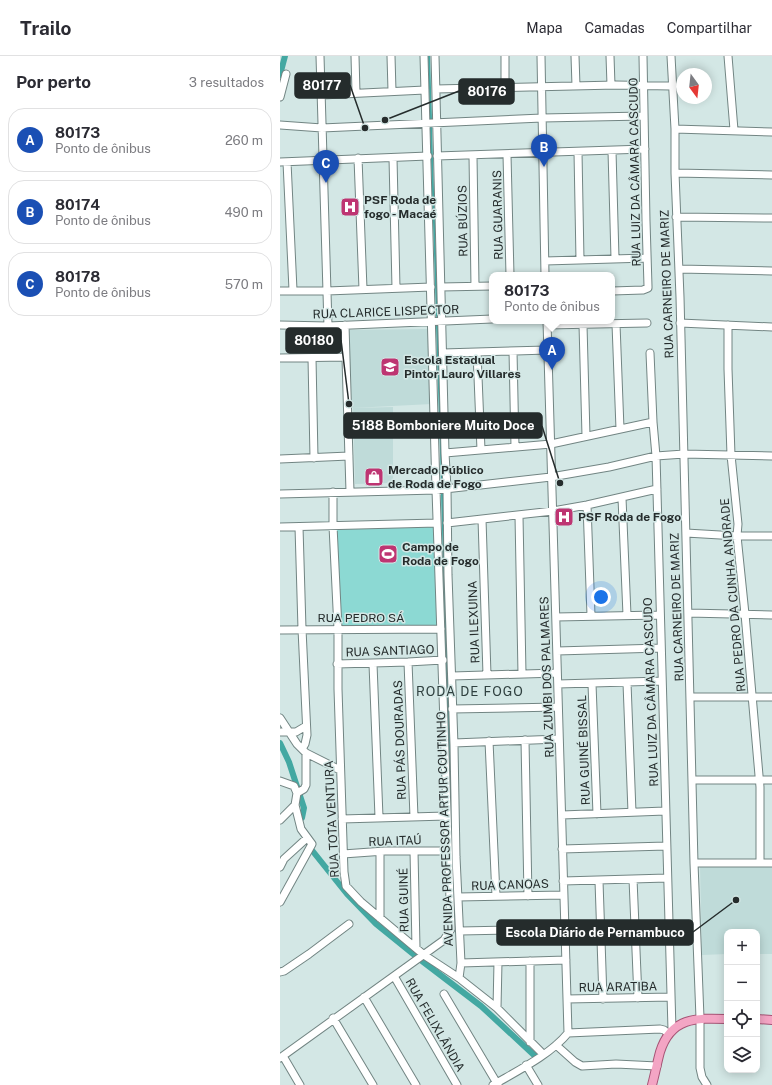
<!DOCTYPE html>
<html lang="pt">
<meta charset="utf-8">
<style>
:root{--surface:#fff;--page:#f7f7f7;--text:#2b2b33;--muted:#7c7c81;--line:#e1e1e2;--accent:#be3572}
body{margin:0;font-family:"Public Sans",sans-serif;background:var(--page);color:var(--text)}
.controls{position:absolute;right:12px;bottom:12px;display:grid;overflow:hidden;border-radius:8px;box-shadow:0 2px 10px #0003}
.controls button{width:36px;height:36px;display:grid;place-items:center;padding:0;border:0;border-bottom:1px solid var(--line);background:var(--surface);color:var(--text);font:20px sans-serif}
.compass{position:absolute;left:396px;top:12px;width:36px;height:36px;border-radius:50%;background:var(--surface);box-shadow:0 2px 10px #0003;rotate:165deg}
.you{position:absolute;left:321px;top:541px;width:14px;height:14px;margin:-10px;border:3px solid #fff;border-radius:50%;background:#1a73e8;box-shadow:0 0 0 6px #1a73e833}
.badge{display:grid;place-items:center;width:26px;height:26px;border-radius:50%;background:var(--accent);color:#fff;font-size:13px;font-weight:700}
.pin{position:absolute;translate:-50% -33px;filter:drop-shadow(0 1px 2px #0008)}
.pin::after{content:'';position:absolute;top:21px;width:14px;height:12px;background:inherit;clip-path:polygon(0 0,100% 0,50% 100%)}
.popup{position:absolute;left:209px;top:216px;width:126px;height:52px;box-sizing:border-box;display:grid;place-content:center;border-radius:8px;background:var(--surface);filter:drop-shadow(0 1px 3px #0005);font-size:13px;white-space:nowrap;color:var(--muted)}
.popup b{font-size:15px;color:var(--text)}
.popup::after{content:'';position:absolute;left:50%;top:100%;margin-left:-8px;border:8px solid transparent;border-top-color:var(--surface)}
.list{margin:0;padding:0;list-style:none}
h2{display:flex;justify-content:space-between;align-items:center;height:52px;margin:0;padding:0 16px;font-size:17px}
h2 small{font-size:13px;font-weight:400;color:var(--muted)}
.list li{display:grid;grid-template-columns:26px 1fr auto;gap:12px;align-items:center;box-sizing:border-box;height:64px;margin:0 8px 8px;padding:0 8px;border:1px solid var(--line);border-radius:16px}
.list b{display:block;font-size:15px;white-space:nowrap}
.list p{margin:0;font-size:13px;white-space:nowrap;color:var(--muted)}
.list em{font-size:13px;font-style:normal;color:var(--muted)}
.icon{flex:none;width:22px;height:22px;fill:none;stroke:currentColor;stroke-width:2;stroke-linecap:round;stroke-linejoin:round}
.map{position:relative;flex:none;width:492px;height:1029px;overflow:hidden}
header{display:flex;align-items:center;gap:24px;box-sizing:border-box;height:56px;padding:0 20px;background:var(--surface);border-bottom:1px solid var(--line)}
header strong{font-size:19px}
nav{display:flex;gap:22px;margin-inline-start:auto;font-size:14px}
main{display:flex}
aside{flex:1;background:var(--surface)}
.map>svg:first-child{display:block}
</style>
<header>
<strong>Trailo</strong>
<nav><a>Mapa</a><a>Camadas</a><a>Compartilhar</a></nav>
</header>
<main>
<aside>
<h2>Por perto<small>3 resultados</small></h2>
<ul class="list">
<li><span class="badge" style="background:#1a4fb4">A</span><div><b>80173</b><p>Ponto de ônibus</p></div><em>260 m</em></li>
<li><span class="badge" style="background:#1a4fb4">B</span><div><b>80174</b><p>Ponto de ônibus</p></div><em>490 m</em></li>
<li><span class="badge" style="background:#1a4fb4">C</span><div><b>80178</b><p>Ponto de ônibus</p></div><em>570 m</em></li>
</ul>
</aside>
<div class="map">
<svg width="492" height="1029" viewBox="0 0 492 1029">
<rect width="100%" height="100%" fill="#d3e7e5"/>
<path fill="#bfdbd9" d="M149 273 152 348 72 352 68 274Z
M113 351V427L75 428 73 352Z
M420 811H492V898H477V876H447V898L422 899Z"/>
<path fill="#8cd9d3" d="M155 470 157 569 59 572 57 472Z"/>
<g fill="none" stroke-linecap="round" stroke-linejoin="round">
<path stroke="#43a8a2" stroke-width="2" d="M149 0 151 63
M151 72 157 260
M157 269 162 428
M162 438 172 787"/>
<path stroke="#43a8a2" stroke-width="6" d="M0 19 5 0
M0 687 9 706 24 752 22 762
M31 793 67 838 96 868 138 902
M142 905 201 950 255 1000"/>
<defs>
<path id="minor" d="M40 0 48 270
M75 0 76 37
M111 0 112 35
M155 0 165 397 167 432 168 519 174 689 176 801 181 907 179 922
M225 0V32
M261 0 265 219
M295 0 296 30
M330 0 331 29
M391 0 395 73V117L400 241 414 807 420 962V1012L422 1021 427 1029
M448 0 454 74
M156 33 336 29 391 30
M42 39 145 34
M0 41 6 18
M0 69 42 72 262 62 364 60
M395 73 492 76
M332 95 335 202
M298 96 300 204
M227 99 230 219
M157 100 365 93
M193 100 195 230
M78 102 83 233
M113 102 116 232
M0 106 148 100
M7 106 13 234
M395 117 492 119
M396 161 492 162
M265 205 367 202
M399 213 492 215
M161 231 212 230
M0 235H47L151 231
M332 235 363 234 368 232V230L366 165 363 0
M267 265 288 977
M400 267 492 271
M336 268 340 373
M0 269 48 270 212 263
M65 269 70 436
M267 269 367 267
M303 269 306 380
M448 269V313L451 399 458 468 457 480 465 558 480 731V807
M233 295 235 391
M197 296 201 394
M163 297 267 294
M370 297 373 366 376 400 392 974
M0 302 66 301
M32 302 34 402
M165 397 271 388 373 366
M0 403 69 400
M53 436V470L58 573V633L64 816 66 830 81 846 144 899 179 922 217 952 263 998
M0 438 156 434 271 421 329 411 376 400 404 398 492 400
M342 442 347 559
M307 449 311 559
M239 460 242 618
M202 463 207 619
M167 467 273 455 307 449 377 433
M0 471 157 467
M19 471 22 573 27 679 25 688 22 693
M406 477 457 480H492
M408 557 492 559
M276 561 379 559
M0 574 161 573
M277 595 381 592
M128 606 134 761
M57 608 128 606 163 604
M93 608 99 761
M172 620 277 617
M347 627 352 756
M278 628 382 625
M312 628 317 758
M411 641H492
M172 653 278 651
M0 662 17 688 26 697 60 714
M0 676H16L26 670
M245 684 248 840
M209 685 216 840
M174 687 279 683
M412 724H492
M0 725 14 730 17 737
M17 737 24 733 26 729V697
M282 759 385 755
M62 763 166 760
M0 764 15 749
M282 793 386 790
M134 795 136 892
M63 798 105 795H167
M414 807H492
M0 811 4 803 27 782
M353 823 358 942
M283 825 387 822
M319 825 323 943
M178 841 284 839
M0 846 32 788 21 773 15 749 17 737
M100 862V796
M180 875 285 873
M250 905V986
M181 907 286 904
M0 916 4 915 29 898 69 868
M114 920 177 1029
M164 938 218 1029
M84 941 136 1029
M287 943 391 941
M217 952 218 906
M53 962 93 1029
M276 989 295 1006 302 1010 336 1008 377 1010
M3 1000 20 1029
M0 1002 164 884 171 873 156 434 144 0
M246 1009 258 1029
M213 1029C237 1015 270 999 288 977L380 973 384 974 389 978"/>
<path id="major" d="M477 963 492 964
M372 1029C375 1018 377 1007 380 996 391 961 416 962 447 963"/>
</defs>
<use href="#minor" stroke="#728583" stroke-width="9"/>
<use href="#major" stroke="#a65475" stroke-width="10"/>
<use href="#minor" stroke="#fff" stroke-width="7"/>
<use href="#major" stroke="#f3a5c4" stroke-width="8"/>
</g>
<defs>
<symbol id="hospital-square" viewBox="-11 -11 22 22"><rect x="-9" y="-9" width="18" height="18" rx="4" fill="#be3572" stroke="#d3e7e5"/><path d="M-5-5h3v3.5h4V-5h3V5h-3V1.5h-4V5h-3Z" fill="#fff"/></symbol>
<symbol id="school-square" viewBox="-11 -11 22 22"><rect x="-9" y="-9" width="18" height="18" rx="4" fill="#be3572" stroke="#d3e7e5"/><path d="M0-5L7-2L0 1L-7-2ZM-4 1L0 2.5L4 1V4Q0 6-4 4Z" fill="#fff"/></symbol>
<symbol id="shop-square" viewBox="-11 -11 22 22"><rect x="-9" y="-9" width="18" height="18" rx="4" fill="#be3572" stroke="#d3e7e5"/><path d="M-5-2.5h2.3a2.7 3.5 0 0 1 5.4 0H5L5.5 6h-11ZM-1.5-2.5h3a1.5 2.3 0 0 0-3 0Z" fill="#fff"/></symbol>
<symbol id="stadium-square" viewBox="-11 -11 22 22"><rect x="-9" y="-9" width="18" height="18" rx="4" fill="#be3572" stroke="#d3e7e5"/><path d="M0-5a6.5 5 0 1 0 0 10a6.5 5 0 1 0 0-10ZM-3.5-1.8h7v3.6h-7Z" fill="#fff"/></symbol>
</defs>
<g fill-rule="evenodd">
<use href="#hospital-square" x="59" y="140" width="22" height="22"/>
<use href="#school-square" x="99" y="300" width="22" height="22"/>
<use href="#shop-square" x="83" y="410" width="22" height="22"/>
<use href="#hospital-square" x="273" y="450" width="22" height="22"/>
<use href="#stadium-square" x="97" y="487" width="22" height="22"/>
</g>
<g text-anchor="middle" stroke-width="3" stroke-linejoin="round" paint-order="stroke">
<g font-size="12" fill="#252c2c" stroke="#d3e7e5">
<text transform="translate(355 116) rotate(-91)" y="4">RUA LUIZ DA CÂMARA CASCUDO</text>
<text transform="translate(218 159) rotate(-91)" y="4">RUA GUARANIS</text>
<text transform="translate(183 165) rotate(-91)" y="4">RUA BÚZIOS</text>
<text transform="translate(387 228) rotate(-92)" y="4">RUA CARNEIRO DE MARIZ</text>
<text transform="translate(106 256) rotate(-2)" y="4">RUA CLARICE LISPECTOR</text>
<text transform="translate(453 539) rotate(-95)" y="4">RUA PEDRO DA CUNHA ANDRADE</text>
<text transform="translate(397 551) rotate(-92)" y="4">RUA CARNEIRO DE MARIZ</text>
<text x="81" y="566">RUA PEDRO SÁ</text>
<text transform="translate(194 566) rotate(-92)" y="4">RUA ILEXUINA</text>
<text transform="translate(110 595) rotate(-2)" y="4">RUA SANTIAGO</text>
<text transform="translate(267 621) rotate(-92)" y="4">RUA ZUMBI DOS PALMARES</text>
<text transform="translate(371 636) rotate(-92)" y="4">RUA LUIZ DA CÂMARA CASCUDO</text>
<text transform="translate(120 684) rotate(-92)" y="4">RUA PÁS DOURADAS</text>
<text transform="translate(304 694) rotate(-92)" y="4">RUA GUINÉ BISSAL</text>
<text transform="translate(52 763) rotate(-93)" y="4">RUA TOTA VENTURA</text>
<text transform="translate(165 773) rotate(-92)" y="4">AVENIDA PROFESSOR ARTUR COUTINHO</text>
<text transform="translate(115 785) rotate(-2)" y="4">RUA ITAÚ</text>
<text transform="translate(230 829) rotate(-2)" y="4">RUA CANOAS</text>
<text transform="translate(124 844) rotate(-91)" y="4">RUA GUINÉ</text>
<text transform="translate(338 931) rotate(-1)" y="4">RUA ARATIBA</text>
<text transform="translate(155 969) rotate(60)" y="4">RUA FELIXLÂNDIA</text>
</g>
<g font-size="12" font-weight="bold" fill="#252c2c" stroke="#d3e7e5" text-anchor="start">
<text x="84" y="148">PSF Roda de<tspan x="84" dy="14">fogo - Macaé</tspan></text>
<text x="124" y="308">Escola Estadual<tspan x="124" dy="14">Pintor Lauro Villares</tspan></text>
<text x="108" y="418">Mercado Público<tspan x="108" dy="14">de Roda de Fogo</tspan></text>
<text x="298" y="465">PSF Roda de Fogo</text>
<text x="122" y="495">Campo de<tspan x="122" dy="14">Roda de Fogo</tspan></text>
</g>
<g font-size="13" letter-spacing="1" fill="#304140" stroke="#d3e7e5">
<text x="190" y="640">RODA DE FOGO</text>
</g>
</g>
<path fill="none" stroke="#252c2c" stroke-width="1.5" d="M85 72L70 29M105 64L179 35M69 348L61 284M280 427L262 370M456 844L413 876"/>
<g fill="#252c2c" stroke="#d3e7e5" stroke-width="1.5">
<circle cx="85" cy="72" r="4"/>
<circle cx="105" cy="64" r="4"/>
<circle cx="69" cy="348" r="4"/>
<circle cx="280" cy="427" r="4"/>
<circle cx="456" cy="844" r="4"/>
</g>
<g fill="#252c2c" stroke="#252c2c" stroke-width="1.5">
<rect x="15" y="17" width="55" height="25" rx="4"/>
<rect x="179" y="23" width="55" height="25" rx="4"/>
<rect x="6" y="272" width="55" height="25" rx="4"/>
<rect x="64" y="357" width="198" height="25" rx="4"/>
<rect x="217" y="864" width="196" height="25" rx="4"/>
</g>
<g font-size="13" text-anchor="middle" font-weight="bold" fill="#fff">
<text x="42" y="34">80177</text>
<text x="207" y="40">80176</text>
<text x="34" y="289">80180</text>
<text x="163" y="374">5188 Bomboniere Muito Doce</text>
<text x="315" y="881">Escola Diário de Pernambuco</text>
</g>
</svg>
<div class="controls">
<button>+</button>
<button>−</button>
<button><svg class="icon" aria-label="locate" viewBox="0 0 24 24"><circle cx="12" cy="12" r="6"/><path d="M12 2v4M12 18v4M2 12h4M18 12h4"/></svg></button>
<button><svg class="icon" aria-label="layers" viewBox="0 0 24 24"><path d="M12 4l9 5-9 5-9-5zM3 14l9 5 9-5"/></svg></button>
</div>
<svg class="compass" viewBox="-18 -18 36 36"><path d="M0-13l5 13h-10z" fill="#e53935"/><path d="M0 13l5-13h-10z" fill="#7c7c81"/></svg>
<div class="you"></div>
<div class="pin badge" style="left:272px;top:314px;background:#1a4fb4">A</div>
<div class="popup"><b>80173</b>Ponto de ônibus</div>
<div class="pin badge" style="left:264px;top:111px;background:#1a4fb4">B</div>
<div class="pin badge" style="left:46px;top:127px;background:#1a4fb4">C</div>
</div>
</main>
